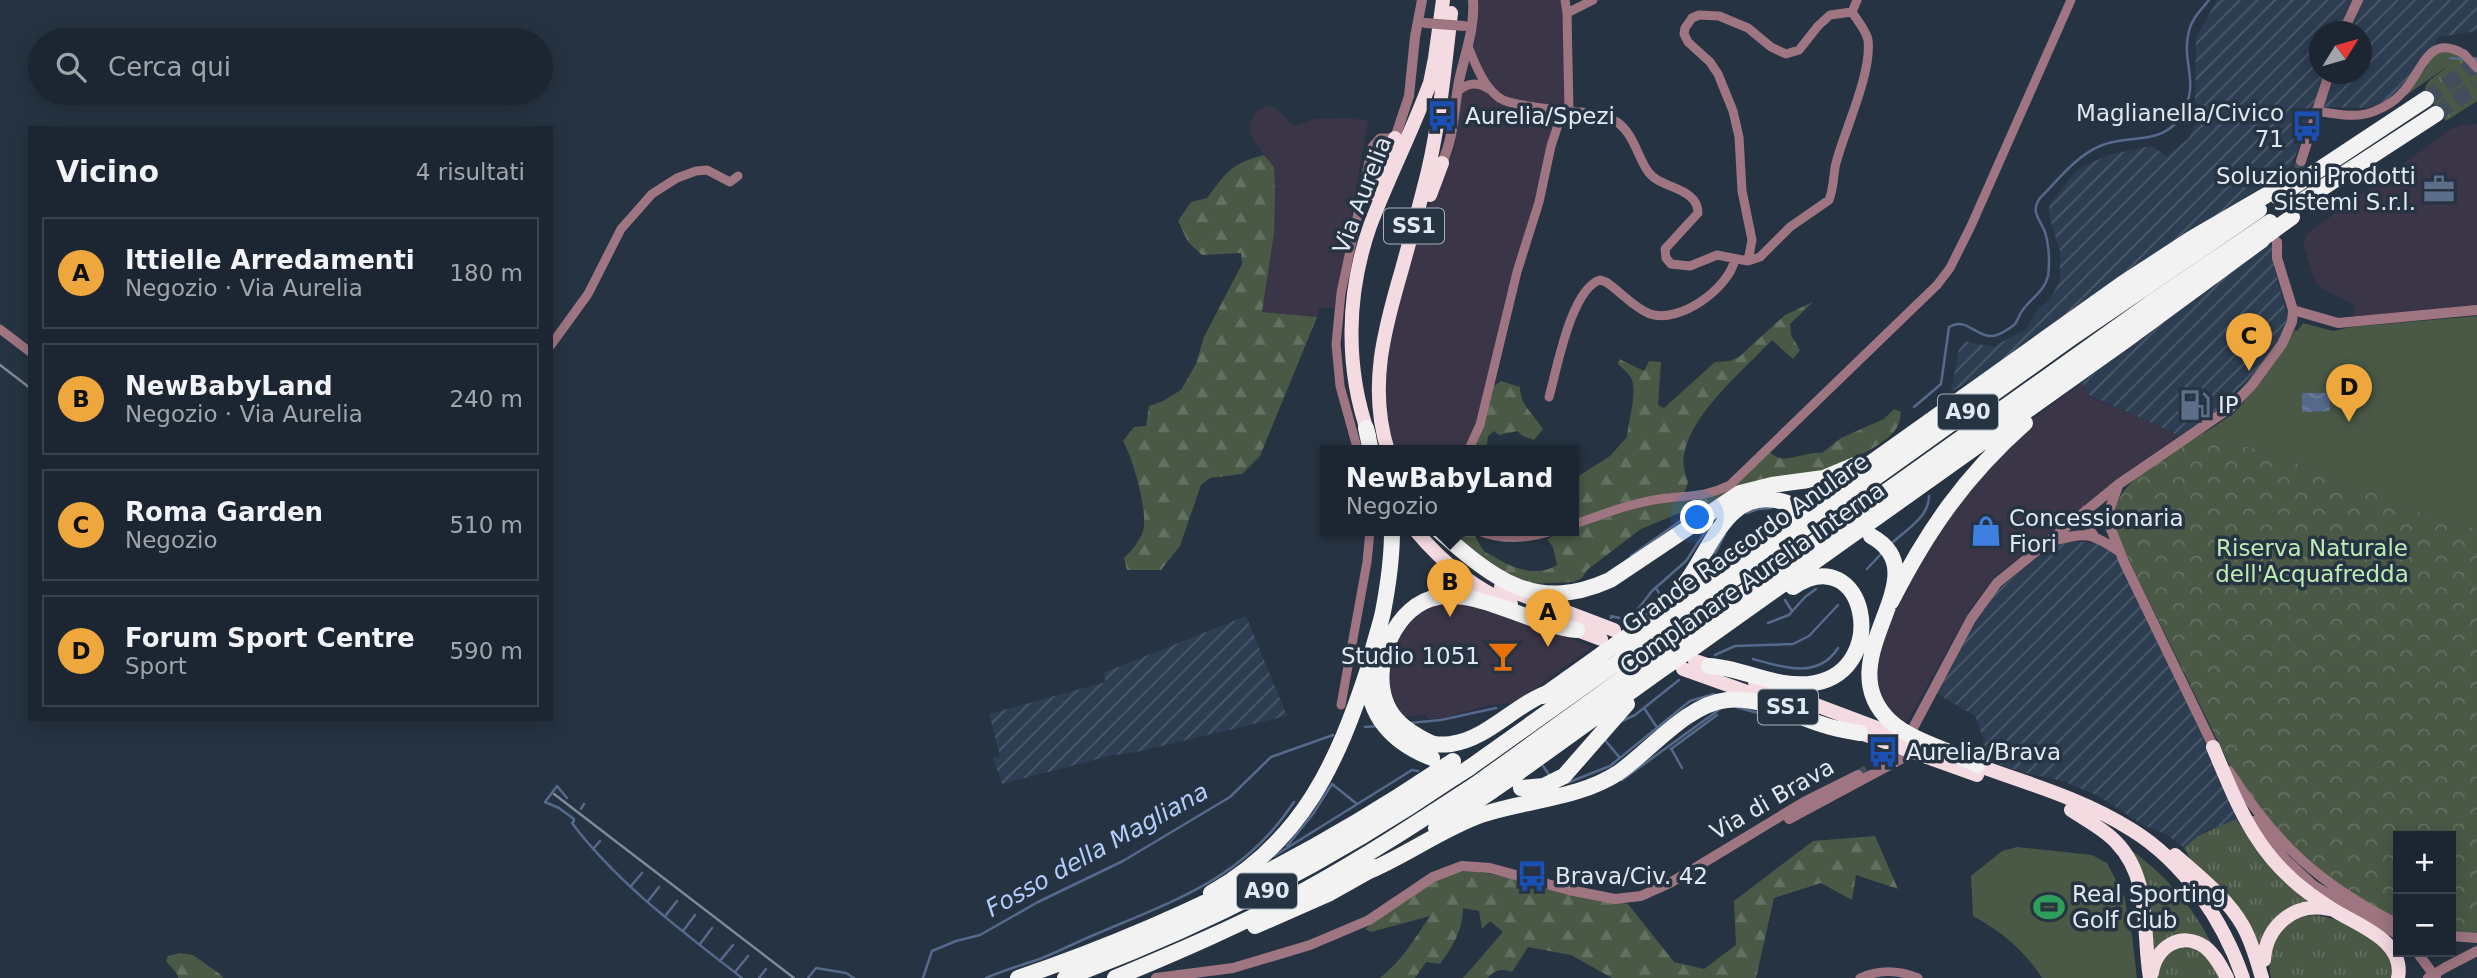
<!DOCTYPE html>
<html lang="it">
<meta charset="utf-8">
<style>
:root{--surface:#1c2632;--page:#29323e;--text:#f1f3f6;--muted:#a0a5ac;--line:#3a434d;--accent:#eea73d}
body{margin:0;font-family:"DejaVu Sans",sans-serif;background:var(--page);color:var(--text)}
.controls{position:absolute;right:21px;bottom:21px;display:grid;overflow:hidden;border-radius:0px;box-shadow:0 4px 18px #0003}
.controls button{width:63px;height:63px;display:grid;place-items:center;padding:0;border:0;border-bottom:2px solid var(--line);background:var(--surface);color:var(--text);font:35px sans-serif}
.compass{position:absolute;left:2309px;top:21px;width:63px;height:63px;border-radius:50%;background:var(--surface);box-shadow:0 4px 18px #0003;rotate:53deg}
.you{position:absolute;left:1698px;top:518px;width:24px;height:24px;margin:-18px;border:5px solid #fff;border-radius:50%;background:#1a73e8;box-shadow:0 0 0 10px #1a73e833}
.badge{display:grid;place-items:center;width:46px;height:46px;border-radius:50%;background:var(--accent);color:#111;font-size:23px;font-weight:700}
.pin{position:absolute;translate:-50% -58px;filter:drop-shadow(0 2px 4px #0008)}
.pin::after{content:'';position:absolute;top:37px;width:24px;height:21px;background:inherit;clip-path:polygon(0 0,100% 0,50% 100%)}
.popup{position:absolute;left:1320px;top:445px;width:259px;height:91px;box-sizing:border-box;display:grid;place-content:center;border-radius:0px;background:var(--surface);filter:drop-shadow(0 2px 5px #0005);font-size:23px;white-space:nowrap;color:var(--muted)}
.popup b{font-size:26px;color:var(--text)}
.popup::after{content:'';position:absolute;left:50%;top:100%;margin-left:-14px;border:14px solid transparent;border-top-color:var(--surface)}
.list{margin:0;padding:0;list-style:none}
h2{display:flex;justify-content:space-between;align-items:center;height:91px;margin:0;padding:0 28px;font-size:30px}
h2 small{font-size:23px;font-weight:400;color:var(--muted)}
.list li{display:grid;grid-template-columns:46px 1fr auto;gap:21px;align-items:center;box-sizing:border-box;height:112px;margin:0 14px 14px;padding:0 14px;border:2px solid var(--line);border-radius:0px}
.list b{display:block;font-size:26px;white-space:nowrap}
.list p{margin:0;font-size:23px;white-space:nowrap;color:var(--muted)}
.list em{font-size:23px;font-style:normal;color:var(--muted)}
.icon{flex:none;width:38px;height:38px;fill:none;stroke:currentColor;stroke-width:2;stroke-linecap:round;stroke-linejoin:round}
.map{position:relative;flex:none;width:2477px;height:978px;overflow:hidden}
.search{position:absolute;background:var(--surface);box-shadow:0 4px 18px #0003;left:28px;top:28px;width:525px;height:77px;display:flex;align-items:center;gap:18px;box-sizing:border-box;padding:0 24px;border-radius:38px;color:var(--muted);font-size:26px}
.panel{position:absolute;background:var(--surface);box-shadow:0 4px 18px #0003;left:28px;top:126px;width:525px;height:595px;border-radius:0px}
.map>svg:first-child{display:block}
</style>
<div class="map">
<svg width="2477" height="978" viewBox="0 0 2477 978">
<defs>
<pattern id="industrial-furrows" width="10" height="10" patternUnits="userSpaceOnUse" patternTransform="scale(1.75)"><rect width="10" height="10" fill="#2e3e52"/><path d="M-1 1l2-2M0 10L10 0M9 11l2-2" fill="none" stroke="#4c5a6b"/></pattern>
<pattern id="grass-tufts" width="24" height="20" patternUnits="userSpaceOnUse" patternTransform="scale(1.75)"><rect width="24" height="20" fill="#4a5946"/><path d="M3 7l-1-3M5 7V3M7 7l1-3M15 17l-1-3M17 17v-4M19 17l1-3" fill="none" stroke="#647161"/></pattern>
<pattern id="forest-firs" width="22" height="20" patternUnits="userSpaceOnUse" patternTransform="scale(1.75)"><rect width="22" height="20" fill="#4a5946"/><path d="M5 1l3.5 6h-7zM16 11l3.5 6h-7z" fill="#647161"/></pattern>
<pattern id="park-crowns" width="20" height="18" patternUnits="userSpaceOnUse" patternTransform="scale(1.75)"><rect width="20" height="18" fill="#4a5946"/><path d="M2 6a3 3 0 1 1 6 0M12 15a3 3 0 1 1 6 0" fill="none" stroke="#647161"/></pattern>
<pattern id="water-waves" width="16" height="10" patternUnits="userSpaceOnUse" patternTransform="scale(1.75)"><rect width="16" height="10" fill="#55698b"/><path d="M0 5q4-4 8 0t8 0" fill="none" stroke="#6d7e9c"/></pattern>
</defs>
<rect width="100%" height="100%" fill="#263342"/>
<path fill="#3b3647" d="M1477 0H1561L1565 38 1566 106 1516 102 1502 96 1483 71 1475 55 1474 45 1478 22Z
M1472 87 1487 93 1500 103 1560 112 1506 298 1478 423 1463 451H1394L1385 420 1384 360 1420 227 1454 150 1461 94Z
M1270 106 1276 108 1294 126 1315 119 1347 118 1368 121 1335 308H1319L1317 317 1262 312 1274 233V167L1252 139 1249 124 1256 111Z
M2477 124V306L2353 317 2355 305 2323 289 2315 282 2303 243 2309 232 2451 129 2463 125Z
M2082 383 2089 396 2172 432 2178 436 2106 488 1995 576 1969 611 1906 724 1895 717 1886 704 1879 687 1875 659 1899 600 1955 502 2026 424Z
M1456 600 1503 613 1592 647 1515 703 1490 705 1442 718 1431 719 1424 715 1402 717 1395 709 1387 684 1392 649 1406 624 1423 608Z"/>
<path fill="url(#industrial-furrows)" d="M2217 0H2352L2337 31 2320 32V74H2323L2313 111 2291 167 1999 365 1951 392 1959 349 1965 341 1993 347 2026 329 2037 310 2050 299 2060 281V251L2050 219 2049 205 2077 170 2107 155 2151 146 2167 156 2189 138 2203 108 2195 102 2196 38Z
M2363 0H2477V31L2438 37 2434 47 2402 87 2386 101 2367 108 2323 107 2336 74H2362V32L2351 31Z
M2271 240 2274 267 2288 319 2285 330 2254 377 2238 389 2215 414 2178 436 2172 432 2089 395 2082 383Z
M2072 541 2104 544 2117 557 2151 623 2239 819 2205 832 2184 848 2167 835 2143 825 2098 796 2063 781 2021 772 1979 757 1984 740 1975 716 1936 693 1979 613 1995 593 2044 551 2057 544Z
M1246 616 1287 716 1132 753 1113 755 1002 784 993 758 1000 756 989 714 1106 682 1103 673Z"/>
<path fill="url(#grass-tufts)" d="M2447 49 2463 56 2477 72V101L2446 121 2425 92C2424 80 2439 75 2446 67L2398 101 2426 68 2432 56Z
M2236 819 2249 838 2314 903C2284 913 2265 917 2258 951L2195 867 2184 848 2198 836Z
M2128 848C2163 872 2195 908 2213 947L2204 940 2153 950Z
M2312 915C2333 915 2379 936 2389 956 2393 962 2391 971 2391 978H2271C2264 949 2281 919 2312 915Z
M2173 946 2199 947 2223 978H2156V965Z"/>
<path fill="url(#forest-firs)" d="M1264 155 1274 167 1275 190 1274 233 1262 312 1317 317 1260 456 1242 474 1210 478 1201 485 1180 546 1161 570H1127L1124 558C1132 551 1143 537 1144 526 1146 505 1133 459 1123 441L1134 427 1146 426 1149 406 1163 401 1181 390 1196 364 1204 337 1242 264 1241 253 1202 255 1188 242 1178 221 1191 202 1207 198C1227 172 1230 164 1264 155Z
M1813 302 1790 324 1791 335 1800 350 1793 359 1772 340C1744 370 1691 413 1684 455 1682 464 1685 473 1688 482L1685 491 1680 495 1618 506 1574 519V479L1610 456 1627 437C1628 421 1639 389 1630 376 1627 372 1622 368 1618 364L1619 359 1644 371 1649 361 1661 362 1658 405 1664 408 1715 362 1729 361 1739 357 1785 315Z
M1501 381 1520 387C1520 405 1534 415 1543 429L1534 440 1523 436 1517 431 1499 435 1494 431 1488 436 1486 451H1473L1484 427 1494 386Z
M1894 409 1901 412C1900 421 1898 429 1890 436 1852 469 1761 489 1711 504L1699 505 1641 529 1587 570 1582 578 1574 582 1530 584 1495 567 1449 531H1471C1477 537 1479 544 1483 550 1484 552 1491 555 1493 556 1512 568 1536 578 1557 565L1553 547 1547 539 1566 531H1574V528L1655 502 1691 501 1712 495 1770 452C1782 467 1804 451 1822 453L1841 438 1884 419Z
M1875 836 1898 889 1856 875 1852 900 1821 883 1774 898 1756 978H1612L1571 955 1528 947 1512 972C1502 968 1494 970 1488 978H1463L1503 932 1490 921 1482 929 1479 911 1463 908C1463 930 1453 946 1440 964L1426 962 1415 978H1380C1402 961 1415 938 1430 916L1371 932 1365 929C1387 909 1431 878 1461 872 1480 867 1542 888 1565 893 1586 898 1607 900 1628 904L1674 962 1704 969 1736 945 1734 901 1813 841Z
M180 953 193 955 220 974 223 978H178V975L166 961 168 956Z"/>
<path fill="url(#park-crowns)" d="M2295 330 2346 358 2477 379V936L2451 935V836H2398V920L2353 895 2301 855 2267 816 2231 768 2115 532C2100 473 2204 442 2238 409 2261 387 2277 357 2295 330Z"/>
<path fill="#4a5946" d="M2477 316V530L2434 515 2420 513 2398 503 2382 491 2358 489 2271 453 2239 445 2211 444 2205 433 2237 411 2303 323 2333 331 2351 327Z
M2017 847 2092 855 2107 863 2124 896 2132 935 2137 978H2042C2024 950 2002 932 1973 916L1971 876 2002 851Z"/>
<path fill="url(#water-waves)" d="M2302 393H2330V411L2302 412Z"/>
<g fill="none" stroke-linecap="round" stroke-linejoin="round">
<path stroke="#55698b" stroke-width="2.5" d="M2450 58 2466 59
M2475 58 2477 60
M1914 407 1941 384 1949 327C1966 317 1974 335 1990 336 1997 337 2009 329 2014 325 2018 321 2019 315 2022 311 2030 299 2045 291 2048 276 2050 263 2049 245 2045 232 2040 219 2030 212 2040 198 2058 180 2076 156 2100 146 2126 134 2160 146 2179 119 2203 83 2180 64 2189 31 2192 18 2201 10 2209 0
M1747 513 1758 509 1771 508
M1891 544C1905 530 1929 518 1929 496
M1631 556 1697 509
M1867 569 1882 553
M1705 573 1725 534
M1656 588 1662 598
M1785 600 1792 611
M1611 618V616L1628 620 1631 618 1652 591 1686 561 1713 520
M1768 623 1789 615 1805 597 1816 589
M1715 655 1735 646 1793 644 1809 636 1838 605
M1753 659C1781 667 1818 680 1838 648
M1736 707 1787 721
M1644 708 1658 729
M1622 721 1635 715 1679 680
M1410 723 1441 720 1496 708
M1365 727 1379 726
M1605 740 1620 758
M1671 749 1717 715
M1672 750 1682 768
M1543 766 1550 776
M1622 780 1720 709
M1567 783 1610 766 1690 701 1714 694
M567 798 557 786 545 802 559 808 574 819
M581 809 584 804
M574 821 572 823C618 884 682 931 742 978
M1287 846 1313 814 1332 784 1357 804
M593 849 600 841
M1274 856 1412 770 1418 771
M631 886 642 873
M648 901 659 887
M666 915 677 901
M683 931 695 915
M700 944 712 928
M720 961 733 945
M735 972 748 956
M759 978 766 969
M808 978 816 968 846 973 854 978
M923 978 932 951 956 941 980 935 1038 902 1123 861 1230 797 1271 757 1333 735
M986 978C1004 970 1023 965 1042 958 1062 950 1081 940 1101 932 1178 899 1245 877 1294 802"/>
<path stroke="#424e5c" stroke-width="10" stroke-dasharray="10 5" stroke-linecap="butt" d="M2281 226 2301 161
M1858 775 1888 756 1902 743"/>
<path stroke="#424e5c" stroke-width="16" stroke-dasharray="16 8" stroke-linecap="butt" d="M2426 99 2477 63
M2436 114 2477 86"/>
<path stroke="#9e7580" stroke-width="9" d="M1565 0 1567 13
M1468 46C1475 64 1483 85 1498 97 1510 107 1563 110 1581 112 1594 114 1606 115 1617 122 1638 137 1639 169 1656 179 1671 189 1698 191 1698 213L1665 249 1666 258 1671 264 1690 266 1717 255 1748 261 1752 240 1742 191 1739 137 1733 111 1718 74 1710 62 1688 42 1684 34 1685 28 1692 18 1699 15 1719 16 1748 28 1771 47 1786 54 1799 50 1818 26 1830 15 1852 12 1857 0
M1457 92C1468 82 1477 82 1489 89
M1569 110 1567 13 1593 0
M2316 111C2335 114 2357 119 2375 111 2385 107 2395 101 2402 93 2423 72 2427 32 2464 54
M1748 261 1760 257 1790 227 1829 200C1834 188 1833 175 1836 163 1845 129 1872 73 1868 40 1866 30 1857 20 1852 12
M0 329 30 352
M551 345 588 294 621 229 652 194 677 178 696 171 707 170 730 182 738 176
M1549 397C1557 369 1571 289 1600 280L1606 282C1621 292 1634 308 1650 314 1680 324 1729 288 1735 259
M1358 451 1340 386 1336 344 1341 293 1372 147 1380 138H1395
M1468 451 1480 425 1517 272 1539 202 1551 146 1563 110
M1574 524C1602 515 1631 503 1660 499 1687 495 1704 498 1730 485L1937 285 1950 268 1971 226 2071 0
M1479 531C1503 541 1527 539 1552 531
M1341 705 1367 562 1370 531
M1860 978C1880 969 1898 970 1918 978"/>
<path stroke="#9e7580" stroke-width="10" d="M2343 32 2358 0
M1395 138 1409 96 1415 37 1422 0
M2301 161 2329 74
M1442 163C1454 137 1454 109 1459 81 1465 53 1475 29 1473 0
M2293 310 2338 323 2477 310
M2118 486 2109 511V524L2124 562 2216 752
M2086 510V523L2094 536
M2048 542C2085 533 2088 530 2120 552
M1912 730 1971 619 1997 583 2119 484 2230 408 2252 385 2282 344 2292 322 2293 310 2277 258V242
M2229 771C2276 844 2320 885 2398 924
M1789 819 1914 752
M2254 821 2286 860 2313 885 2398 935
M2451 936 2477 938
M2417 952 2436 978
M2446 967 2477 951
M1156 978 1233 968 1310 945 1369 920 1433 877 1462 866 1490 868 1569 890 1615 899 1641 896 1670 883 1804 802 1858 775"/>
<path stroke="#f4dae1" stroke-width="14" d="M1375 194 1395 138
M1430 195 1442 163
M1369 436C1345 368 1346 295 1370 226 1388 178 1412 132 1430 83L1435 58 1443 0
M1388 451C1368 388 1384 330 1402 269 1411 236 1420 204 1428 171 1440 119 1445 66 1451 13
M1416 531C1442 562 1473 588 1511 604
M1501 587 1614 630
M1569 627 1601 639
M1695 661 1719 669
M1683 669 1767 699
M1755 682 1909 740
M1852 730 1977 775
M2213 747C2238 806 2256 855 2310 894 2319 900 2328 907 2337 912 2362 927 2405 942 2398 978
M1968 762C2023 782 2082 798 2132 830 2184 862 2223 920 2243 978
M2071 810C2086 820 2104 829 2116 842 2152 879 2142 932 2150 978
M2175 855C2199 876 2228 899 2243 926 2252 942 2257 961 2262 978
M2264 960C2266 926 2295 901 2329 909
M2152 973C2155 948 2181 930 2205 947 2215 955 2221 966 2227 978"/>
<path stroke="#f2f2f2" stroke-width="16" d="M2305 179 2426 99
M2296 205 2436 114
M1366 428 1371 451
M1392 531C1392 558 1388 586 1383 612 1379 631 1371 650 1369 669 1364 714 1393 743 1432 758
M1439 531C1494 579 1535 614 1610 580L1740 493 1772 485 1824 478 1855 465
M1871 536C1944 576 1824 658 1890 721 1911 741 1951 750 1977 765
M1675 595C1711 561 1722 478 1790 504
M1891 602C1927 531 1965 476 2025 423
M1642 626 2122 284 2191 239 2282 186
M1649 639 2071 338 2259 210
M1679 639 2151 303 2270 222
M1696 646 2126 340 2262 240
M1709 666C1745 668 1778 690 1815 683 1892 668 1865 539 1793 587
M1550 692C1515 704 1488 739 1451 744 1433 746 1430 743 1416 735 1402 727 1390 716 1385 700 1372 662 1396 604 1438 597 1480 589 1532 626 1577 630
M1543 696 1602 654
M1469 768 1621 660
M1489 775 1640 666
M1508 780 1658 672
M1521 788 1544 786 1564 776 1627 704
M1436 828 1492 791
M1367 872C1405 856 1444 828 1481 815 1525 800 1578 799 1618 773 1650 751 1687 704 1727 700 1759 696 1794 716 1824 725 1835 729 1848 731 1860 733
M1211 893C1303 841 1338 762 1369 666
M1255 926 1328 894 1376 867
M1018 978C1169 927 1306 859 1439 770
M1065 978C1204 927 1333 860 1455 777
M1115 978C1180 951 1245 923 1307 889 1365 857 1420 821 1475 785"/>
<path stroke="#7f8a96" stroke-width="2.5" d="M0 365 30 388
M554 794 794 978"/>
<path stroke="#9e7580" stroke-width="9" d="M2464 54 2477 68"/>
<path stroke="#9e7580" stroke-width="10" d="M1425 23 1464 26
M2428 978 2446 967"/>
<path stroke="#f2f2f2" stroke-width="16" d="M2278 197 2305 179
M2266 236 2292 217
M1602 654 1642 626
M1621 660 1649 639
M1640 666 1679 639
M1658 672 1696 646
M1439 770 1453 761
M1455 777 1469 768
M1475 785 1489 775
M1492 791 1508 780"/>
</g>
<defs>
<symbol id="bus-bare" viewBox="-9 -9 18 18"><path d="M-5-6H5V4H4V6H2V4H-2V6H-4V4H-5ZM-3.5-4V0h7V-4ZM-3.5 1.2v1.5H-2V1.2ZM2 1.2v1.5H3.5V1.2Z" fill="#1a4fb4" stroke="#263342" stroke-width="2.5" paint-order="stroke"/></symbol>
<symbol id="office-bare" viewBox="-9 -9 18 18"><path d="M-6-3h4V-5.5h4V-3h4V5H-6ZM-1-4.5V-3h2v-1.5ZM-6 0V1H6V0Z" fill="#5c6f8a" stroke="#263342" stroke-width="2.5" paint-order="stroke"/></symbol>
<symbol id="fuel-bare" viewBox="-9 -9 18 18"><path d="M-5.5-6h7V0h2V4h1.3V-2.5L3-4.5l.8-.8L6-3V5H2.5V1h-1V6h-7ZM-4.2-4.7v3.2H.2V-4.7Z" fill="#5c6f8a" stroke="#263342" stroke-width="2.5" paint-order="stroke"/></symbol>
<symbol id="shop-bare" viewBox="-9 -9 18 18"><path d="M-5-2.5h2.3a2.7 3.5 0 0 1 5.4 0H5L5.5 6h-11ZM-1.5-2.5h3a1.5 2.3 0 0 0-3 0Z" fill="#3f7fe0" stroke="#263342" stroke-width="2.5" paint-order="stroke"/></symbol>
<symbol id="bar-bare" viewBox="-9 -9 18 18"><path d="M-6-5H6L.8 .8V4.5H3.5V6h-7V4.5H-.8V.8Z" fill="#e8710a" stroke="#263342" stroke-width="2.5" paint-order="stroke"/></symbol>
<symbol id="stadium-bare" viewBox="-9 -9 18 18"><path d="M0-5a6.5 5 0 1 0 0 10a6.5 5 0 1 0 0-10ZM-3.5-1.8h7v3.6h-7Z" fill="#2e9e5b" stroke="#263342" stroke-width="2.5" paint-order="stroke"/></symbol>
</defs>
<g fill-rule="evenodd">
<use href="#bus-bare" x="1420" y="94" width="44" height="44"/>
<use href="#bus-bare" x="2285" y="104" width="44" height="44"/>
<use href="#office-bare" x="2417" y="167" width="44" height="44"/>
<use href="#fuel-bare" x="2173" y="383" width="44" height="44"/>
<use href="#shop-bare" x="1964" y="509" width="44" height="44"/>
<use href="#bar-bare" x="1481" y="634" width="44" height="44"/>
<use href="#bus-bare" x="1861" y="730" width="44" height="44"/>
<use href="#bus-bare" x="1510" y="854" width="44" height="44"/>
<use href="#stadium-bare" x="2027" y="885" width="44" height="44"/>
</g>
<g text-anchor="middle" stroke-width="7" stroke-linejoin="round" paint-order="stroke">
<g fill="#263342" stroke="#a8b2bd" stroke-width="2">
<rect x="1384" y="208.5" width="60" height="35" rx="5"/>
<rect x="1938" y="394.5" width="60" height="35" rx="5"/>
<rect x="1758" y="689.5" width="60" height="35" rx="5"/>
<rect x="1237" y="873.5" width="60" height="35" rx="5"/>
</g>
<g font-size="21" font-weight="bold" fill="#e0e8f2">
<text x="1414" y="233">SS1</text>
<text x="1968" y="419">A90</text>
<text x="1788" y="714">SS1</text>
<text x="1267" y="898">A90</text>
</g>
<g font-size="23" fill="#e0e8f2" stroke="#263342" text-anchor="start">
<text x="2284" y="121" text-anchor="end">Maglianella/Civico<tspan x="2284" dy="26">71</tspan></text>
<text x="1465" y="124">Aurelia/Spezi</text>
<text x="2416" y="184" text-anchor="end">Soluzioni Prodotti<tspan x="2416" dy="26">Sistemi S.r.l.</tspan></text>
<text x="2218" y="413">IP</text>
<text x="2009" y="526">Concessionaria<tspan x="2009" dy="26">Fiori</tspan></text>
<text x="1480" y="664" text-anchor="end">Studio 1051</text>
<text x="1906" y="760">Aurelia/Brava</text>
<text x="1555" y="884">Brava/Civ. 42</text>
<text x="2072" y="902">Real Sporting<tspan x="2072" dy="26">Golf Club</tspan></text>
</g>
<g font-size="23" fill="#e0e8f2" stroke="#263342">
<text transform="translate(1362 195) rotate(-69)" y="8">Via Aurelia</text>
<text transform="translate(1745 543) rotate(-35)" y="8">Grande Raccordo Anulare</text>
<text transform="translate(1752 578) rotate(-35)" y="8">Complanare Aurelia Interna</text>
<text transform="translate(1772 799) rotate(-30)" y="8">Via di Brava</text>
</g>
<g font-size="23" fill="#beebb3" stroke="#263342">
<text x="2312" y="556">Riserva Naturale<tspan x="2312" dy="26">dell'Acquafredda</tspan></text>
</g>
<g font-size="24" font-style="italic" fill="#b3cefc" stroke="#263342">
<text transform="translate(1097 850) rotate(-29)" y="8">Fosso della Magliana</text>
</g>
</g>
</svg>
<div class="controls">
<button>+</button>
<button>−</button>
</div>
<svg class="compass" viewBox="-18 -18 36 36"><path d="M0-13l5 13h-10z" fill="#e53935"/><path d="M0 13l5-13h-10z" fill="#a0a5ac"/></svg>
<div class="you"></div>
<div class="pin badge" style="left:1548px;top:647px">A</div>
<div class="pin badge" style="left:1450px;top:617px">B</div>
<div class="popup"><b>NewBabyLand</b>Negozio</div>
<div class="pin badge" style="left:2249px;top:371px">C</div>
<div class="pin badge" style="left:2349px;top:422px">D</div>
<div class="search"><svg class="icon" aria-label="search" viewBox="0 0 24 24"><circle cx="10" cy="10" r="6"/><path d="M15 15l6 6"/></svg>Cerca qui</div>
<section class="panel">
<h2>Vicino<small>4 risultati</small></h2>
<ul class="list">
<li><span class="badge">A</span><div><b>Ittielle Arredamenti</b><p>Negozio · Via Aurelia</p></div><em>180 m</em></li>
<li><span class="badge">B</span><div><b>NewBabyLand</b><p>Negozio · Via Aurelia</p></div><em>240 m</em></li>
<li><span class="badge">C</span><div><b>Roma Garden</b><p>Negozio</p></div><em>510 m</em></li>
<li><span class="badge">D</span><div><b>Forum Sport Centre</b><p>Sport</p></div><em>590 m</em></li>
</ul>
</section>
</div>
